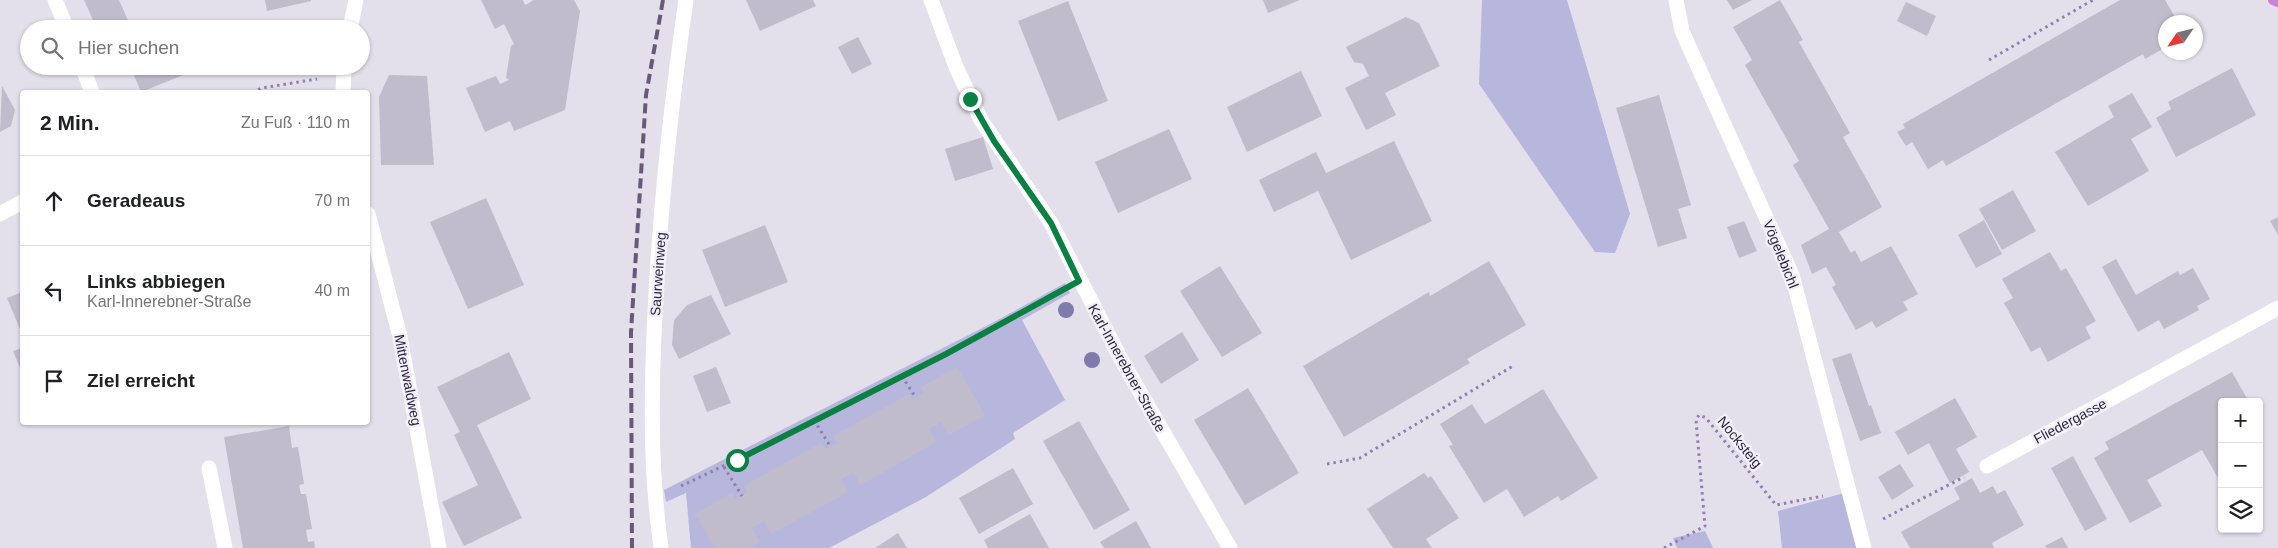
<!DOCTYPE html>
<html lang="de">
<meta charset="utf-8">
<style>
:root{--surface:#fff;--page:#f2f2f2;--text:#202124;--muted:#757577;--line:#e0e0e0}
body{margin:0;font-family:Helvetica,sans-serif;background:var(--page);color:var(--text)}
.controls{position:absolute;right:15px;bottom:15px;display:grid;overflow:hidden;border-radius:5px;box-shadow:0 1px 4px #0004}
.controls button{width:45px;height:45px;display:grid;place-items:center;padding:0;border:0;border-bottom:1px solid var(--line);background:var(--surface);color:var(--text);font:25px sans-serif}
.compass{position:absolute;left:2158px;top:15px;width:45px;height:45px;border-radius:50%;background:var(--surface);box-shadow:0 1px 4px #0004;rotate:235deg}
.stop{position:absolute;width:15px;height:15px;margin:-11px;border:4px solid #0b8043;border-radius:50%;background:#fff}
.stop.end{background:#0b8043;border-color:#fff;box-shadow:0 1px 5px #0008}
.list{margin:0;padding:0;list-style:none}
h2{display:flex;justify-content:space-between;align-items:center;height:65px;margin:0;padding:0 20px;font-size:21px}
h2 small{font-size:16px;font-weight:400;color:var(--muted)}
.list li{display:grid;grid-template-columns:32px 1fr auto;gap:15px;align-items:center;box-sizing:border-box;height:90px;padding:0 20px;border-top:1px solid var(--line)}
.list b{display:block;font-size:19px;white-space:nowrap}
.list p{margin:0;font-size:16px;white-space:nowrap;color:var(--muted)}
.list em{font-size:16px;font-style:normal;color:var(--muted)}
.icon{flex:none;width:28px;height:28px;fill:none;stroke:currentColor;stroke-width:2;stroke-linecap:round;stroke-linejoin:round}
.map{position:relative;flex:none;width:2278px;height:548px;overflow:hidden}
.search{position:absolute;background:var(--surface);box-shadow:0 1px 4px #0004;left:20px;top:20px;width:350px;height:55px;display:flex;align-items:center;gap:12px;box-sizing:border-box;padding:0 18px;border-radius:28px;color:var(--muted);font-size:19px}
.panel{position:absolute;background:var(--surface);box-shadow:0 1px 4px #0004;left:20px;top:90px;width:350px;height:335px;border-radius:5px}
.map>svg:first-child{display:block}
</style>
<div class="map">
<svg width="2278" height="548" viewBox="0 0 2278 548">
<rect width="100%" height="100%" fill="#e3dfeb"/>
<path fill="#b7b7de" d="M1482 0H1567L1630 214 1615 253 1595 252 1479 84Z
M1065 283 1070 293 1022 320 1065 400 1013 433 1015 439 926 497 829 548H691L686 493 666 502 664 490 996 321Z
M1848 492 1864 548H1782L1778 511Z
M1705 531 1713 548H1677L1673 538Z"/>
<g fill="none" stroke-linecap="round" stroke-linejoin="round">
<path stroke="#ca84d4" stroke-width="10" d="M2273 0 2278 2"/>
</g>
<path fill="#c1bccc" d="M84 0H119L130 25 121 29H97Z
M265 0H311V1L267 11Z
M481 0H523L525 5 534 0H574L580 11 565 110 514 131 510 121 485 132 466 88 496 76 500 84 509 80 506 78 511 46 514 44 504 24 495 29Z
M746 0H813L816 6 760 31Z
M1263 0H1300L1268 13Z
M1727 0H1752L1733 10Z
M1780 0 1803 40 1799 42 1850 133 1843 137 1882 207 1839 232 1851 253 1855 250 1861 262 1891 246 1918 294 1903 302 1908 310 1876 328 1872 321 1856 330 1832 287 1836 285 1826 267 1812 274 1801 245 1829 229 1793 165 1799 161 1745 65 1752 60 1733 27Z
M2120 0H2165L2178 22H2166V47L2145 59 2143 54 1946 166 1943 160 1928 169 1912 142 1906 146 1897 132 1905 128 1903 124Z
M1068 1 1108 101 1058 121 1018 21Z
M1906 2 1936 16 1927 36 1897 21Z
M1406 17 1419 23 1440 66 1385 93 1396 115 1366 130 1345 88 1369 76 1363 64 1354 62 1346 47Z
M858 37 872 64 852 74 838 47Z
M130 66H197L198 69 141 92Z
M2232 68 2256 115 2176 157 2156 118 2171 109 2168 102Z
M1301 71 1322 116 1247 152 1227 107Z
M389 75 427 76 434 165H381L379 97Z
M2 86 15 110 11 126 0 132Z
M2132 93 2152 127 2131 139 2149 171 2088 206 2055 152 2114 117 2108 106Z
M1659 95 1691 205 1678 209 1687 238 1658 247 1616 108Z
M1169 129 1192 179 1118 213 1095 162Z
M983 137 993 169 955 181 945 149Z
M1394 141 1432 221 1351 260 1318 191 1274 212 1259 180 1316 152 1326 173Z
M2013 190 2036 231 2002 250 1979 209Z
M486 198 524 285 468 309 430 222Z
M2278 217V235L2270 221Z
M1984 220 2002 254 1976 268 1958 235Z
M1744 221 1757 251 1739 258 1727 227Z
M765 225 788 282 725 307 702 250Z
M2050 252 2061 271 2066 268 2096 321 2085 327 2091 338 2048 362 2040 347 2031 352 2004 303 2013 298 2002 279Z
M2116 259 2136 295 2178 271 2180 275 2193 268 2210 299 2197 306 2199 310 2164 329 2159 320 2138 332 2102 267Z
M1489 261 1526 325 1467 359 1470 363 1344 437 1303 366 1429 292 1430 296Z
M1220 266 1262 333 1222 357 1180 291Z
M22 292V334L7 298Z
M711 295 731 334 679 359 672 345 674 320 687 305Z
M1182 332 1199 360 1161 384 1144 356Z
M22 348V373L13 351Z
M509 352 531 399 477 425 522 518 464 546 442 502 478 485 454 435 460 432 437 387Z
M1851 353 1869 406 1871 405 1881 433 1860 441 1832 359Z
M716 367 731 403 707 412 693 376Z
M957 367 985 415 949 435 941 422 929 429 936 442 861 485 853 472 841 479 848 492 771 534 764 521 752 528 760 542 749 548H715L695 514 732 493 735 499 742 496 747 492 744 486 821 443 825 449 837 443 833 436 909 394 912 400 919 396 924 393 921 387Z
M2232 372 2249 402H2222V485L2202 450 2147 480 2162 506 2130 523 2094 458 2109 449 2105 442Z
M1248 388 1299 473 1245 505 1194 420Z
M1543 389 1598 478 1561 501 1558 496 1524 517 1507 489 1484 503 1449 446 1453 445 1440 424 1472 404 1485 424Z
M1955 398 1977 437 1956 449 1969 472 1950 483 1929 443 1908 455 1895 432Z
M1079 421 1130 510 1094 530 1043 441Z
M289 426 292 448 298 447 304 484 299 485 301 494H306L312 529 306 530 308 542 314 541 315 548H243L224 437Z
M2073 456 2107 519 2085 531 2051 468Z
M1900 464 1914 486 1892 500 1878 477Z
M1013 468 1033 504 979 534 959 498Z
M1424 473 1428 478 1431 476 1459 518 1426 539 1432 548H1393L1367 509Z
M1972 478 1980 493 1993 486 1997 494 2005 490 2024 525 1992 543 1994 548H1910L1901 532 1960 499 1954 488Z
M1030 514 1049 548H988L984 540Z
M1136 521 1151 548H1104L1100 542Z
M898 533 907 548H875Z
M2062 537 2068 548H2046L2045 546Z"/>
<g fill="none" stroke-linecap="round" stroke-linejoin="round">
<path stroke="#927eb1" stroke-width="3" stroke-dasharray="2.5 4" stroke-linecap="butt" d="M1989 60 2093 0
M252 92 262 88 317 79
M902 376 916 398
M814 420 830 446
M1327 464 1360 458 1513 366
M724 467 742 496
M681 486C809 426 934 360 1058 293
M1883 519 1964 477
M1664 548 1705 526 1696 420 1699 415 1706 418 1776 505 1823 496"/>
<path stroke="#fff" stroke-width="15" d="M55 0 67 29
M931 0 956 67 981 120 1051 223 1121 359 1230 548
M1676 0 1682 31 1792 275 1864 548
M350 29 356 0
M82 66 92 92
M343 92 344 66
M0 214 22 202
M368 214 400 337 439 548
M1987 466 2278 308
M209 468 225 548
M661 548C650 468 651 394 655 313 660 208 671 104 686 0"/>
<path stroke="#675a78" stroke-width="4" stroke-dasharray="10 5" stroke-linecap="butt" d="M632 548 631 332 646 95 663 0"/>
</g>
<g fill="#807aaa">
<circle cx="1066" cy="310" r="8"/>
<circle cx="1092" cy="360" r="8"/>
</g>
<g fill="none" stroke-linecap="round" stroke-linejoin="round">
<path stroke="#0b8043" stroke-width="6" d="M737 460 946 354 1079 281 1051 223 994 141 970 99"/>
</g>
<g text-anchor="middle" stroke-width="5" stroke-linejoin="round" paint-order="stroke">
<g font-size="14" fill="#2c1f3c" stroke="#f2f0f8">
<text transform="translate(1781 254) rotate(68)" y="5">Vögelebichl</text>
<text transform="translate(658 274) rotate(-86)" y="5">Saurweinweg</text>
<text transform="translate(1127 368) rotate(61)" y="5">Karl-Innerebner-Straße</text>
<text transform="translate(408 380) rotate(79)" y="5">Mittenwaldweg</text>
<text transform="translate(2070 421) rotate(-28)" y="5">Fliedergasse</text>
<text transform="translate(1740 442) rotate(51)" y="5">Nocksteig</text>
</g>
</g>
</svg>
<div class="controls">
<button>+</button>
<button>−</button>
<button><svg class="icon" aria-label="layers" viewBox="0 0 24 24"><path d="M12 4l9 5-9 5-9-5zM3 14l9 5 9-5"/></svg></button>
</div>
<svg class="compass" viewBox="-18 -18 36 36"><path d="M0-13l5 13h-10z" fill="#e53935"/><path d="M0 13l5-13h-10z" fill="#757577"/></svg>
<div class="stop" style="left:737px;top:460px"></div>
<div class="stop end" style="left:970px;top:99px"></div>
<div class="search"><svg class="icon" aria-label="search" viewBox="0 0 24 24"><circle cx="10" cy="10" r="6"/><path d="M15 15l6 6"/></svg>Hier suchen</div>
<section class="panel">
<h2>2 Min.<small>Zu Fuß · 110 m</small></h2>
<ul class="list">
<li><svg class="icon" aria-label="ahead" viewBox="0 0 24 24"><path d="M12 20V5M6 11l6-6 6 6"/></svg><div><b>Geradeaus</b></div><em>70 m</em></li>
<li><svg class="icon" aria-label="left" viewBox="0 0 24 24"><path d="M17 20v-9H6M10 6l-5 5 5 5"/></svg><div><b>Links abbiegen</b><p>Karl-Innerebner-Straße</p></div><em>40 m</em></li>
<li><svg class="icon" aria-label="arrive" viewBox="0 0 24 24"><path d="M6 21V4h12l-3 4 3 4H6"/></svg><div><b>Ziel erreicht</b></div></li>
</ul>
</section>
</div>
